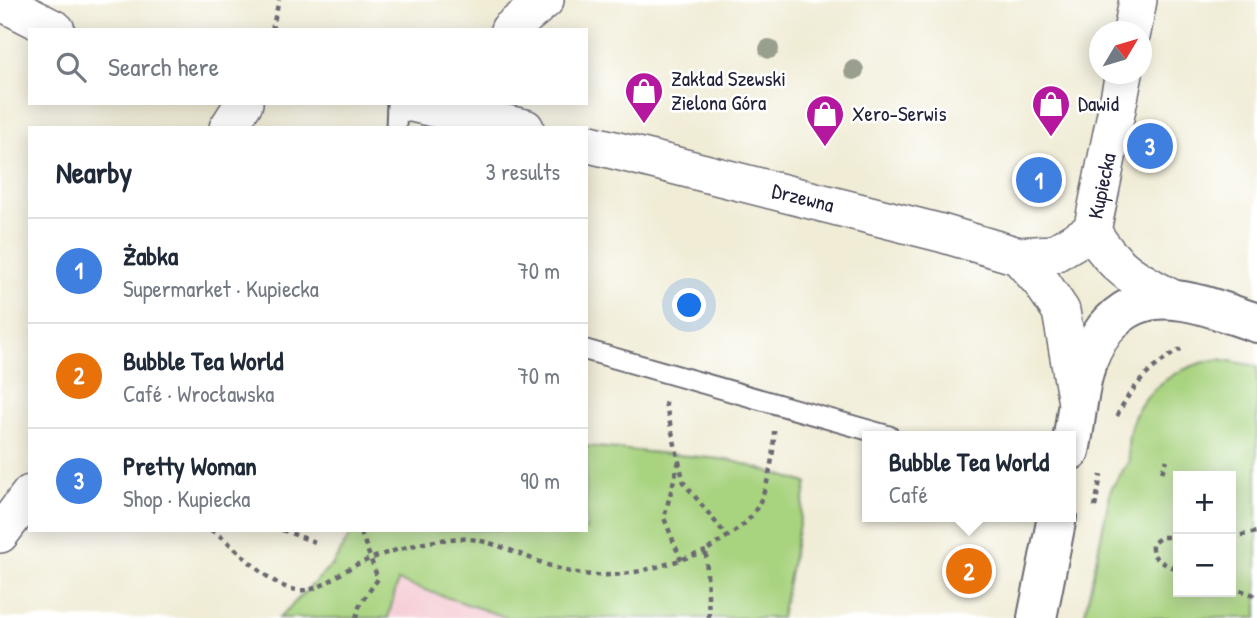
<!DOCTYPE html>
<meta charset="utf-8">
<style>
:root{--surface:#fff;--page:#f2f2f3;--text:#1f2937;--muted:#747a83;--line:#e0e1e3;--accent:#b5179e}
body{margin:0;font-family:"Patrick Hand",sans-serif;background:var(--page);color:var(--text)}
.controls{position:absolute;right:21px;bottom:21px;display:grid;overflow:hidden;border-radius:0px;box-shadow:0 4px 18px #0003}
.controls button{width:63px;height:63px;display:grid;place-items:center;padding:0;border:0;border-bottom:2px solid var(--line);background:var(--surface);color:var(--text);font:35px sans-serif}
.compass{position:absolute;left:1089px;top:21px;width:63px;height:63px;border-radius:50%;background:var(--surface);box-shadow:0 4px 18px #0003;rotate:52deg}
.you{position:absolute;left:690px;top:306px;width:24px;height:24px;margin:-18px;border:5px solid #fff;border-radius:50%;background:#1a73e8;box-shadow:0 0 0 10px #1a73e833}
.badge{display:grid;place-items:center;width:46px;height:46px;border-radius:50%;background:var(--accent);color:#fff;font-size:23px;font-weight:700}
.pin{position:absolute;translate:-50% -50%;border:4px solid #fff;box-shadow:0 2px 7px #0006}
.popup{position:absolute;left:862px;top:431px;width:214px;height:91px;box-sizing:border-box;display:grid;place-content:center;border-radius:0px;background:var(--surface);filter:drop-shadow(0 2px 5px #0005);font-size:23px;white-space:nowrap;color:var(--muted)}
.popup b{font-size:26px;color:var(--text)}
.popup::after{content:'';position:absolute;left:50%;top:100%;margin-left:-14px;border:14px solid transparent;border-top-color:var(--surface)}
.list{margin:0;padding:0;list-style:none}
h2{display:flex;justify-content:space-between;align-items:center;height:91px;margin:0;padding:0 28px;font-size:30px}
h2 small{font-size:23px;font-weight:400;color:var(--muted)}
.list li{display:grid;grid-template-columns:46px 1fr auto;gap:21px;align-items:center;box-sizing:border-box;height:105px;padding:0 28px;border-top:2px solid var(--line)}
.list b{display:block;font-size:26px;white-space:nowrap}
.list p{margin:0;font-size:23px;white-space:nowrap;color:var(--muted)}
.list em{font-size:23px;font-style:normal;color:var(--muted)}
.icon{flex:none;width:38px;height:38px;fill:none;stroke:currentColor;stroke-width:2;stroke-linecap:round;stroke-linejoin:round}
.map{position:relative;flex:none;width:1257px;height:618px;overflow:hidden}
.search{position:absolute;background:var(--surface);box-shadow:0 4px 18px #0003;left:28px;top:28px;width:560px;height:77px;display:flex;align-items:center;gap:18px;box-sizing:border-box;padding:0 24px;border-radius:0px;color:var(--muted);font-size:26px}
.panel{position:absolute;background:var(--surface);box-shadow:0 4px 18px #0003;left:28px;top:126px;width:560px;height:406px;border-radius:0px}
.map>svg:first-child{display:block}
</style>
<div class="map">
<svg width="1257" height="618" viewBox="0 0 1257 618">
<rect width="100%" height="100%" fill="#fff"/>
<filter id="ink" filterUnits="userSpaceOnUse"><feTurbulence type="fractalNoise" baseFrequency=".0143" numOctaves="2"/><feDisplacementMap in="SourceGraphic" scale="14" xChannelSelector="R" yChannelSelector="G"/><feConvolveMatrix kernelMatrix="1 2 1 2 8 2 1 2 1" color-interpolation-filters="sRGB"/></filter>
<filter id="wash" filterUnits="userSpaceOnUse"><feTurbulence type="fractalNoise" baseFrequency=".00686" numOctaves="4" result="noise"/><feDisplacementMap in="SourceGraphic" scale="28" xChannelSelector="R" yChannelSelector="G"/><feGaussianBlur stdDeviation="1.57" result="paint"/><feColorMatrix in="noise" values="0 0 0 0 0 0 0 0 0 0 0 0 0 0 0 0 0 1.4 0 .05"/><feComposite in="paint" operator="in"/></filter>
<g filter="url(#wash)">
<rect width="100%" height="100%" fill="#f0ecd6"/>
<path fill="#f6cfd7" d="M398 580 508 618H388Z"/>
<path fill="#a8d37f" stroke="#657a5d" stroke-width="2" fill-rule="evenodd" d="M1219 359 1257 366V618H1084L1111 489 1129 461C1121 404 1167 368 1219 359ZM1231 476V592H1178V476Z
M586 446 730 460 807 483 781 618H508L398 581 388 618H279L333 564 353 530H586Z"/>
</g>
<g filter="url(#ink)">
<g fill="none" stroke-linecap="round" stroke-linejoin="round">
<defs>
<path id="service" d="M396 128 397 103
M586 350 889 436"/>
<path id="minor" d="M0 1 56 30
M509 30 545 0
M1132 32 1138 0
M1124 74 1092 231C1114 269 1137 280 1175 300
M411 103 525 128
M228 128 244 103
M586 143 941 233 1018 256 1053 254 1092 231
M1018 256 1042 283 1061 311 1077 403
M0 534 30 494"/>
<path id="tertiary" d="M1070 451C1076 425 1077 398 1084 372 1088 357 1096 341 1105 329 1147 277 1204 306 1257 323
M1037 618 1057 517"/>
</defs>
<use href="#service" stroke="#6a6971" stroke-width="23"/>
<use href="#minor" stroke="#6a6971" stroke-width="40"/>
<use href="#tertiary" stroke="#6a6971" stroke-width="42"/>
<path stroke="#6a6971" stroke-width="4.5" stroke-dasharray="5 5" stroke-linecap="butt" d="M272 30 279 0
M665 402 684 483 726 535
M1117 416C1131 386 1153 365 1181 349
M679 461 664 518 681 560
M1162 472 1167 460
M1176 503 1178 504
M1095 507 1101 475
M211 530C237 545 267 587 297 590 321 593 337 573 358 564 385 552 421 542 450 539 489 534 530 562 567 571 616 583 660 567 706 551
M282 530 315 542
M1178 537H1161L1152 544C1150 560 1165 564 1178 569
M1231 537 1257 532
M1231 587 1257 596
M356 618 360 604 378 579 360 530
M709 618 706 551C719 541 735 533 747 521 767 501 774 458 774 431"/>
<use href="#service" stroke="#fff" stroke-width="19"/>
<use href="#minor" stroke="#fff" stroke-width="37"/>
<use href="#tertiary" stroke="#fff" stroke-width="38"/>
</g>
<g fill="#999f8e">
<circle cx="769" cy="49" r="10"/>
<circle cx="854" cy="70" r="10"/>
</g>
</g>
<defs>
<symbol id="shop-pin" viewBox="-11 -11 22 30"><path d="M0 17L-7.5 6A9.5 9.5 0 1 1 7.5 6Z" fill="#b5179e" stroke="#fff"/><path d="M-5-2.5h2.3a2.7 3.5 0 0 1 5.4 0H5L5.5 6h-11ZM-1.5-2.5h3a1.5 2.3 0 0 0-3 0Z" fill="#fff"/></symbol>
</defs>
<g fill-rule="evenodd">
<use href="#shop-pin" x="622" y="69" width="44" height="60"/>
<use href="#shop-pin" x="1029" y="82" width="44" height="60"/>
<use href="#shop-pin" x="803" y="92" width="44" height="60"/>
</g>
<g text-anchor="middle" stroke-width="5" stroke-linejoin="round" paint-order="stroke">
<g font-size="21" fill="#22223b" stroke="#fff" text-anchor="start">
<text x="671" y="86">Zakład Szewski<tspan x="671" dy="24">Zielona Góra</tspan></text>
<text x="1078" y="111">Dawid</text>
<text x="852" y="121">Xero-Serwis</text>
</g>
<g font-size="21" fill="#22223b" stroke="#fff">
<text transform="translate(1102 186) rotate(-78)" y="7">Kupiecka</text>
<text transform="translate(803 198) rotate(14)" y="7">Drzewna</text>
</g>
</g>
</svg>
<div class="controls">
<button>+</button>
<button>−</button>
</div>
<svg class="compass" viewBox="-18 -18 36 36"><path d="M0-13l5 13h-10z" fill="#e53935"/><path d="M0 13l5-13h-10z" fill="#747a83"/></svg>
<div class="you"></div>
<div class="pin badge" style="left:1039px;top:180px;background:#3f7fe0">1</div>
<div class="pin badge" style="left:969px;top:571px;background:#e8710a">2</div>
<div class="popup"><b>Bubble Tea World</b>Café</div>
<div class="pin badge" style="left:1150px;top:146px;background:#3f7fe0">3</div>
<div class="search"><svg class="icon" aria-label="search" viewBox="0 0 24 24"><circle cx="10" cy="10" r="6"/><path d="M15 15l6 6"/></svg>Search here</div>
<section class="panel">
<h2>Nearby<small>3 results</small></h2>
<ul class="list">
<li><span class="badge" style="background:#3f7fe0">1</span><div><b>Żabka</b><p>Supermarket · Kupiecka</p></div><em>70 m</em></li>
<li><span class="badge" style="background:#e8710a">2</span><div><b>Bubble Tea World</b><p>Café · Wrocławska</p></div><em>70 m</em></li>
<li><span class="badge" style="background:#3f7fe0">3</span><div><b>Pretty Woman</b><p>Shop · Kupiecka</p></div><em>90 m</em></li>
</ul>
</section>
</div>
